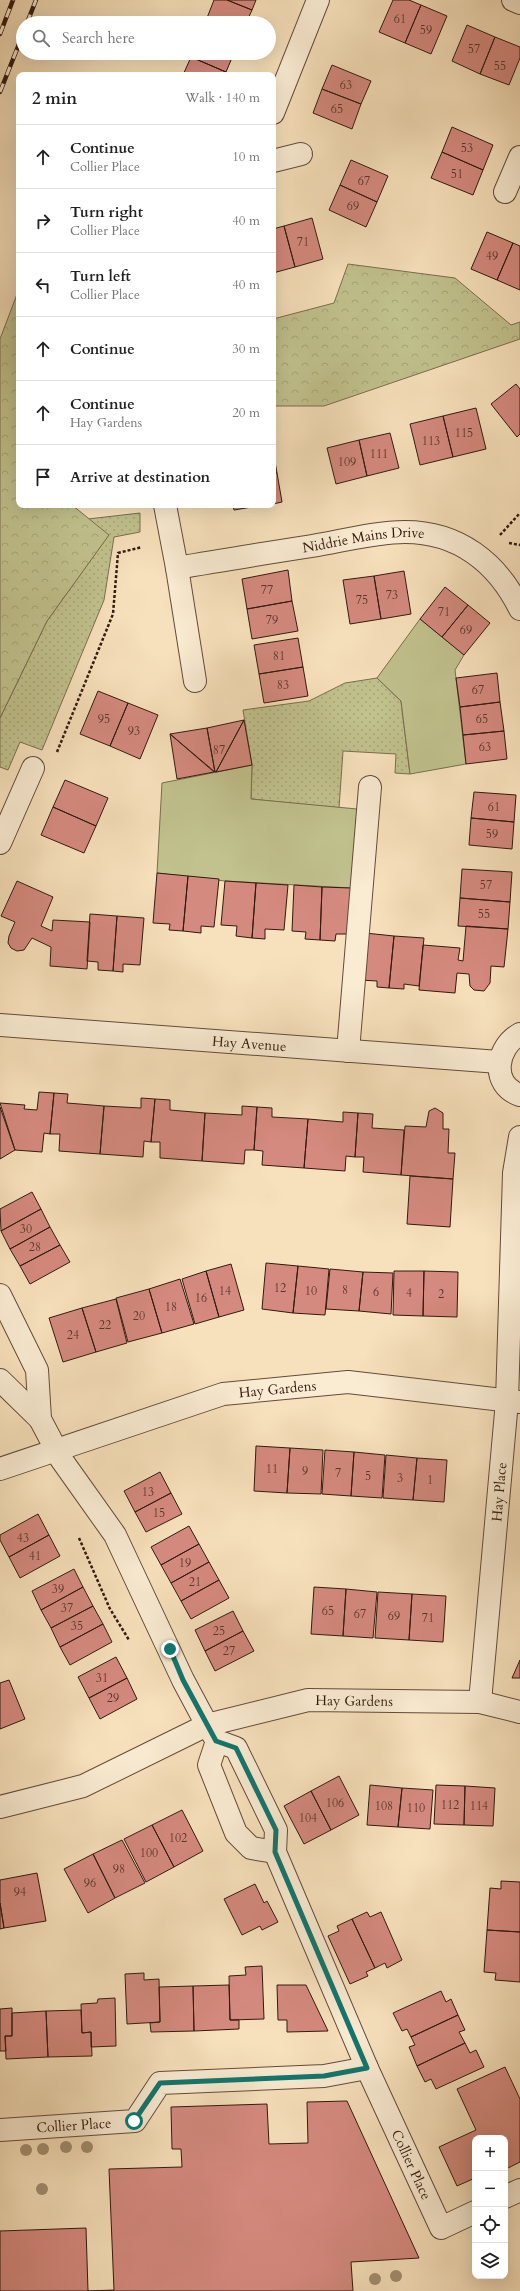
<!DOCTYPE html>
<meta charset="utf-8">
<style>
:root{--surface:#fff;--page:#f2f2f2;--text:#222;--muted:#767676;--line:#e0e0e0}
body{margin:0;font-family:Cardo,serif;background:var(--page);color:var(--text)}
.controls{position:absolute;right:12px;bottom:12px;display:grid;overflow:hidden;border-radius:8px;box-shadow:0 4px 16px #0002}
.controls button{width:36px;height:36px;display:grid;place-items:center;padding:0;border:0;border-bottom:1px solid var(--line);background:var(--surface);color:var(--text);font:20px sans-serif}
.stop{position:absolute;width:12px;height:12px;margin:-9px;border:3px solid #0f766e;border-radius:50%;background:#fff}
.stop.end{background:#0f766e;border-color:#fff;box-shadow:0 1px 4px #0008}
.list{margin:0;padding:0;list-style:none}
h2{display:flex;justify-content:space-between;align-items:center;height:52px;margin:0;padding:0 16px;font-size:17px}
h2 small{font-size:13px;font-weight:400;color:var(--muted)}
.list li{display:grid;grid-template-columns:26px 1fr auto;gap:12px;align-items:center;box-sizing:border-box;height:64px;padding:0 16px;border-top:1px solid var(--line)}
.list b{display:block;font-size:15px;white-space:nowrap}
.list p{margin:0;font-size:13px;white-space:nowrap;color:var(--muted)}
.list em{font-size:13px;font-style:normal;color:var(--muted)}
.icon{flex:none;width:22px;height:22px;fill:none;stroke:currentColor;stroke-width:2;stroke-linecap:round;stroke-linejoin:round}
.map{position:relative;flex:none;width:520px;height:2291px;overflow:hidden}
.search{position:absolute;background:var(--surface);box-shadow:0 4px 16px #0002;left:16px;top:16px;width:260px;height:44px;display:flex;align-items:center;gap:10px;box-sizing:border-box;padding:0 14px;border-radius:22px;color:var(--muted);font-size:15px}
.panel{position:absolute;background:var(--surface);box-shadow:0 4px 16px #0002;left:16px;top:72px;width:260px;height:436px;border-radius:8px}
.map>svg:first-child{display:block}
</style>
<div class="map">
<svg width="520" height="2291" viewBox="0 0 520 2291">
<defs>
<pattern id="grass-dots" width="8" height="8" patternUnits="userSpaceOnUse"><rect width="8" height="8" fill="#c1c28e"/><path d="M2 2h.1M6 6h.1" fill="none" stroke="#a6a679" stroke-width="1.8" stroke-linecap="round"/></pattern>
<pattern id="forest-crowns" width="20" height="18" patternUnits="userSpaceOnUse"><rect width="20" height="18" fill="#c1c28e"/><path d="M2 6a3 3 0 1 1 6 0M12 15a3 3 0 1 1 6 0" fill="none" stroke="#a6a679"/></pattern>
</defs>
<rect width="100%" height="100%" fill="#f7e1bc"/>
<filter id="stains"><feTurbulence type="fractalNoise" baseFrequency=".005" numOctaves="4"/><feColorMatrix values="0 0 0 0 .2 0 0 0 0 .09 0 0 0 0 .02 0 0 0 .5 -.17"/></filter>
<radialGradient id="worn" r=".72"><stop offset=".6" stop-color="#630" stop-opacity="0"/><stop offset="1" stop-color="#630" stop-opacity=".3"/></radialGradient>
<path fill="url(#grass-dots)" stroke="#7a6e4e" d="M140 513V532L114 537 104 600 42 750 20 742 8 770 0 767V718L47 621 108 536 88 519Z
M377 678 401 701 410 774 395 773 396 754 343 751 339 808 251 799 252 765 243 710 309 701 345 683Z"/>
<path fill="url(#forest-crowns)" stroke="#7a6e4e" d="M348 264 455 278 511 325 520 322V339L324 406H273V319L334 303Z
M19 289V505H72L109 535 47 621 0 718V339Z"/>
<path fill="#c1c28e" stroke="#7a6e4e" d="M420 619 464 655 455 670 466 764 410 774 401 701 377 678Z
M252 765 251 799 357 809 351 888 225 881 157 873 162 783Z"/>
<path fill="#d58a7f" stroke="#32190e" d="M214 0H227L252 10 246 23H205Z
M227 0H256L252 10Z
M393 0H409L421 5 405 43 379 32Z
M421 5 447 16 431 54 405 43Z
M467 25 495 37 480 74 452 61Z
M495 37 520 47V58L509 85 480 74Z
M193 53H234L226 72 191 57Z
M191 57 226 72 225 75H183Z
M332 65 371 81 361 104 322 89Z
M322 89 361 104 352 129 313 113Z
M452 127 493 145 483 170 442 152Z
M442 152 483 170 473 195 431 178Z
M351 160 388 176 377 202 340 185Z
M340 185 377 202 366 227 329 210Z
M312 218 323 259 295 267 284 226Z
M284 226 295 267 273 273V229Z
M487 232 513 243 497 280 471 269Z
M513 243 520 246V290L497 280Z
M516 384 520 389V434L517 437 491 404Z
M476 408 486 449 453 457 443 416Z
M443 416 453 457 420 465 410 424Z
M390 433 399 468 367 476 359 440Z
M359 440 367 476 336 484 327 448Z
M273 450 277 473H273Z
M273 473H277L282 502 273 504Z
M233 505H264L234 510Z
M288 570 292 601 247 609 242 579Z
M404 571 411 614 381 619 374 576Z
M374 576 381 619 350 624 343 580Z
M445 587 468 605 442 637 420 619Z
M292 601 298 631 252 639 247 609Z
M468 605 490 623 464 655 442 637Z
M298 638 303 667 259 674 254 645Z
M303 667 308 696 264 703 259 674Z
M497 673 500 702 460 707 456 678Z
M98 691 128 703 110 746 80 734Z
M500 702 504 731 463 735 460 707Z
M128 703 158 715 140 759 110 746Z
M244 720 252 765 216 772Z
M244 720 216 772H215L207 728Z
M207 728 215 772 170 734Z
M504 731 507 759 466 764 463 735Z
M170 734 214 772 177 779Z
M65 780 108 798 96 826 53 807Z
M474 792 516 795 514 822 471 818Z
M53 807 96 826 84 853 41 835Z
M471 818 514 822 512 849 469 845Z
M462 869 512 872 510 902 460 898Z
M157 873 188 876 183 931 169 930 170 924 153 923Z
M188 876 219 879 214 927 201 926V933L183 931Z
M17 881 53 897 41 926 52 931 53 920 90 922 87 969 50 966 51 947 32 938 24 950 17 951 11 948 8 943 9 936 15 922 1 916Z
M225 881 256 883 252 938 236 936 237 926 221 925Z
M256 883 288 885 284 930 265 929V939L252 938Z
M294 885 322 887 320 940 305 939 306 932 292 931Z
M322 887 351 888 349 934H336L335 941 320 940Z
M460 898 510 902 508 929 458 926Z
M90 914 117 916 113 971 98 970V962L87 961Z
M117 916 144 918 140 965 123 964V972L113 971Z
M466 926 508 929 504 967 491 966 490 983 484 991 474 990 470 986 469 974 457 973 455 993 419 990 423 945 460 948 458 960 463 961Z
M365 933 394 936 389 988 377 987V981L360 980Z
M394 936 424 938 419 986 404 984V989L389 988Z
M39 1092 54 1093 50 1134 44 1133 42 1152 15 1150 0 1103 25 1105 24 1109 37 1110Z
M54 1093 68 1094 67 1103 104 1106 100 1154 59 1151 60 1134H50Z
M141 1098 155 1099 151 1142 144 1141 143 1157 100 1154 104 1106 141 1108Z
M155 1099 170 1100V1110L205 1113 202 1161 160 1158V1142H151Z
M242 1106 257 1107 254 1150H245L244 1164 202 1161 205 1113 242 1115Z
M0 1107 15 1150 0 1159Z
M257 1107 272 1108V1117L308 1119 304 1168 262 1165 263 1151 254 1150Z
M435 1108 443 1113V1129H449L448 1153H455L453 1179 401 1175 405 1126 426 1127 429 1111Z
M343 1112 358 1113 355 1157 346 1156 345 1171 304 1168 308 1119 343 1122Z
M358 1113 373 1114 372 1128 404 1130 401 1175 363 1172 364 1157H355Z
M410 1176 453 1179 450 1227 407 1224Z
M32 1192 41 1209 1 1231 0 1209Z
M41 1209 50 1227 10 1249 1 1231Z
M50 1227 60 1245 20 1266 10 1249Z
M60 1245 70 1262 30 1284 20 1266Z
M266 1263 298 1266 293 1313 262 1309Z
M231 1264 244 1310 219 1317 206 1271Z
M298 1266 329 1269 325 1315 293 1313Z
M330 1269 363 1272 359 1311 326 1309Z
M206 1271 219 1317 195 1324 182 1279Z
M394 1271H424L423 1316 393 1315Z
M424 1271 458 1272 457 1317 423 1316Z
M363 1272 393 1273 391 1314 359 1311Z
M180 1279 194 1324 162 1333 149 1289Z
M149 1289 162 1333 128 1342 116 1298Z
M116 1299 127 1343 96 1352 82 1308Z
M82 1308 96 1352 63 1362 49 1318Z
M256 1446 290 1448 287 1493 254 1491Z
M290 1448 323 1450 321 1494 287 1493Z
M325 1450 354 1452 351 1496 322 1494Z
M354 1452 385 1455 382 1498 351 1496Z
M386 1455 417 1458 413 1500 383 1498Z
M417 1458 447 1460 444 1502 413 1500Z
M160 1472 171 1493 135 1512 124 1491Z
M171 1493 182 1514 146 1532 135 1512Z
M38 1514 49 1535 9 1557 0 1540V1535Z
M189 1526 199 1544 161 1565 151 1547Z
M49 1535 60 1556 20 1578 9 1557Z
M199 1544 209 1562 171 1583 161 1565Z
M209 1562 219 1580 181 1601 171 1583Z
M74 1569 83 1587 41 1610 32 1591Z
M219 1580 229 1598 191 1619 181 1601Z
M83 1587 93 1606 51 1628 41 1610Z
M314 1587 346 1589 343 1636 311 1634Z
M346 1589 377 1592 373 1638 343 1636Z
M378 1592 412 1594 409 1640 375 1638Z
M412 1594 446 1596 443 1642 409 1640Z
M93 1606 103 1624 60 1647 51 1628Z
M233 1611 243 1631 205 1651 195 1630Z
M103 1624 112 1642 70 1665 60 1647Z
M243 1631 254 1651 215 1671 205 1651Z
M116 1657 127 1678 89 1698 78 1677Z
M520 1660V1678H512Z
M127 1678 137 1699 100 1719 89 1698Z
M9 1680 25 1719 0 1729V1683Z
M339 1776 359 1815 331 1830 311 1791Z
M370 1785 402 1788 398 1827 367 1825Z
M436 1785 465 1786 464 1825 434 1824Z
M465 1786 495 1788 493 1826 464 1825Z
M402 1788 433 1790 430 1829 398 1827Z
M311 1791 331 1830 304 1844 284 1806Z
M182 1810 203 1851 174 1867 152 1825Z
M152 1825 174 1867 146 1882 124 1839Z
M122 1840 145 1883 115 1898 93 1854Z
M93 1854 115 1898 88 1913 64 1869Z
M37 1873 46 1921 4 1928 0 1903V1880Z
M501 1881 520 1882V1932L487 1930 490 1888 501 1889Z
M255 1884 264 1903 267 1901 278 1922 262 1930 260 1926 242 1935 224 1899Z
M0 1903 4 1928 0 1929Z
M367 1912 370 1917 381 1912 402 1960 387 1968 385 1963 375 1968 352 1919Z
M352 1919 375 1968 366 1972 368 1976 350 1984 328 1936 339 1931 337 1926Z
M487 1930 520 1932V1982L495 1980 496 1973 484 1972Z
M262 1966 264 2019 230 2020 229 1976 246 1975 245 1967Z
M144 1973V1980L159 1979 160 2022 127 2024 125 1974Z
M229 1985 230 2020H239V2029L194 2031 193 1986Z
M277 1985H306L328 2031 287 2032V2020H278Z
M193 1986 194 2031 151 2032 150 2023 160 2022 159 1987Z
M441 1991 446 2002 451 1999 458 2015 411 2037 407 2029 402 2031 393 2013Z
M115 1998 116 2046 91 2047V2032L82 2033 81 2004 97 2003 98 1999Z
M12 2008V2036H5L6 2051H0V2009Z
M81 2010 82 2033 91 2032 92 2056 48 2057 46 2011Z
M46 2011 48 2057 6 2059 5 2036H12V2013Z
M458 2015 465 2030 459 2032 465 2043 417 2066 409 2047 415 2045 411 2037Z
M465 2043 470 2053 476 2050 484 2067 436 2089 431 2079 425 2082 417 2066Z
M505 2067 520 2099V2162L506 2169 505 2138H475V2178L457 2186 439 2147 476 2130 457 2089Z
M347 2101 419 2258 351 2262 353 2291H0V2231L86 2228 88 2291 114 2290 109 2169 182 2167 181 2149H172L171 2107 267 2104 269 2144 308 2143 307 2102Z"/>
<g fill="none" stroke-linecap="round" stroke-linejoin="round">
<defs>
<g id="minor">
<path d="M513 0 520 3"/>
<path d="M273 113 318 0"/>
<path d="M273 161 301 154"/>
<path d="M505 192 520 157"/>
<path id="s1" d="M165 505 177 568C222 560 267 553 312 546 342 541 375 532 405 532 458 532 497 562 520 609"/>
<path d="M177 568 195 681"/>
<path d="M0 843 33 768"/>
<path id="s2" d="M0 1025 499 1062"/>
<path d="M520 1034C496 1047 490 1085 520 1095"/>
<path d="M348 1051 370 787"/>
<path d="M0 1295 37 1370 40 1419"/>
<path id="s3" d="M0 1380 40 1419 61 1459 115 1535 183 1680 207 1725 217 1741 236 1748 276 1830 275 1852 367 2068 441 2228 475 2212"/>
<path id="s4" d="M0 1469 223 1394 348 1382 520 1402"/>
<path id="s5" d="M480 1702 507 1401 514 1173 520 1137"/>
<path d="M217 1741 209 1765 236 1833 251 1848 275 1852"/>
<path id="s6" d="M0 1807 83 1786 207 1725 308 1700 480 1702 520 1712"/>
<path id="s7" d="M0 2130 135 2121 160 2083 324 2076 367 2068"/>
<path d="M505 2197 520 2190"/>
</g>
</defs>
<use href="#minor" stroke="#634b3a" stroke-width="24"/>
<path stroke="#32190e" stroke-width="2.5" stroke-dasharray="3 2" stroke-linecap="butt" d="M500 535 520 513
M509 543 520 545
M57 752 113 614 118 553 142 547
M79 1538 110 1609 129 1640"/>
<use href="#minor" stroke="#faecd3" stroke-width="22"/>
<defs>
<path id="rail" d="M27 23 36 0
M0 34 13 0
M0 92 23 34"/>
</defs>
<use href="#rail" stroke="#32190e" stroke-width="4.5"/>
<use href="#rail" stroke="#faecd3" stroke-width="3" stroke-dasharray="9" stroke-linecap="butt"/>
</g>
<g fill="#a28f71">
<circle cx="66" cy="2147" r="6"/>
<circle cx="87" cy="2147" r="6"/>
<circle cx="43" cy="2149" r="6"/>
<circle cx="26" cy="2150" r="6"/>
<circle cx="42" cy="2189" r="6"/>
<circle cx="396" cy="2276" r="6"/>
<circle cx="375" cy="2279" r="6"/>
</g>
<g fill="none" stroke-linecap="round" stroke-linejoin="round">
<path stroke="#0f766e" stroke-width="5" d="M134 2121 160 2083 324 2076 367 2068 275 1852 276 1830 236 1748 216 1741 183 1680 170 1649"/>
</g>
<g text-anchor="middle" stroke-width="3" stroke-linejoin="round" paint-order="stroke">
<g font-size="12" fill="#5b352a">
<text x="400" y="23">61</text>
<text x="426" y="34">59</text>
<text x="474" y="53">57</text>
<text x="500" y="70">55</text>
<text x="346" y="89">63</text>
<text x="337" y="113">65</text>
<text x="467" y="152">53</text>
<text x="457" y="178">51</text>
<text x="364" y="185">67</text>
<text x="353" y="210">69</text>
<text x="303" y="246">71</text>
<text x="492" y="260">49</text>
<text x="464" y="437">115</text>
<text x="431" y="445">113</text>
<text x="379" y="458">111</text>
<text x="347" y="466">109</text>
<text x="267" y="594">77</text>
<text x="392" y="599">73</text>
<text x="362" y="604">75</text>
<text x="444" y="616">71</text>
<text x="272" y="624">79</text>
<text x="466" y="634">69</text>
<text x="279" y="660">81</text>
<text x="283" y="689">83</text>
<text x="478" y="694">67</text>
<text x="104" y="723">95</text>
<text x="482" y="723">65</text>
<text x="134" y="735">93</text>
<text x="485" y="751">63</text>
<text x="219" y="754">87</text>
<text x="494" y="811">61</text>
<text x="492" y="838">59</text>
<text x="486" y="889">57</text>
<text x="484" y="918">55</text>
<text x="26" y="1233">30</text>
<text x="35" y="1251">28</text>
<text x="280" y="1292">12</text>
<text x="345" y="1294">8</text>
<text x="225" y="1295">14</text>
<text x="311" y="1295">10</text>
<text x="376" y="1296">6</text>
<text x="409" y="1297">4</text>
<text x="441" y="1298">2</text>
<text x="201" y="1302">16</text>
<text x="171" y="1311">18</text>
<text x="139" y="1320">20</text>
<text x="105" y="1329">22</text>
<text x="73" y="1339">24</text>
<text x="272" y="1473">11</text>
<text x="305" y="1475">9</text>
<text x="338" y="1477">7</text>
<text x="368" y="1480">5</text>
<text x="400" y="1482">3</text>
<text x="430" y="1484">1</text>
<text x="148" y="1496">13</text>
<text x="159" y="1517">15</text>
<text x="23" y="1542">43</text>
<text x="35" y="1560">41</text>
<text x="185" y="1567">19</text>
<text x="195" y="1586">21</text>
<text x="58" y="1593">39</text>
<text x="67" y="1612">37</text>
<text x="328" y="1615">65</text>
<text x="360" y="1618">67</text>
<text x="394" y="1620">69</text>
<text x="428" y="1622">71</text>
<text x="77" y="1630">35</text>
<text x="219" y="1635">25</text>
<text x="229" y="1655">27</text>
<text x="102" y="1682">31</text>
<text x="113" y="1702">29</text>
<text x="335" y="1807">106</text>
<text x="450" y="1809">112</text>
<text x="384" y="1810">108</text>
<text x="479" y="1810">114</text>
<text x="416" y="1812">110</text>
<text x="308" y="1822">104</text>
<text x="178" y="1842">102</text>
<text x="149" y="1857">100</text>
<text x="119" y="1873">98</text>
<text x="90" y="1887">96</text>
<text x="20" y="1896">94</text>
</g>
<g font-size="14" fill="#32190e" stroke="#faecd3">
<text dy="5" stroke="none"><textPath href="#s1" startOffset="253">Niddrie Mains Drive</textPath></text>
<text dy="5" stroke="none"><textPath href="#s2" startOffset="250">Hay Avenue</textPath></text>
<text dy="5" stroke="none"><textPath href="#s4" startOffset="290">Hay Gardens</textPath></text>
<text dy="5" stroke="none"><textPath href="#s5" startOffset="211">Hay Place</textPath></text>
<text dy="5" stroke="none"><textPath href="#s6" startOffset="374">Hay Gardens</textPath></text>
<text dy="5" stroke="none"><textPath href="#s7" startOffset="74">Collier Place</textPath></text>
<text dy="5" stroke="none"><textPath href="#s3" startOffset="899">Collier Place</textPath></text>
</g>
</g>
<rect width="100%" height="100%" filter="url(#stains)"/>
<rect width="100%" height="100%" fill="url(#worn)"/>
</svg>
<div class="controls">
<button>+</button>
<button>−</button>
<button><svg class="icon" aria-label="locate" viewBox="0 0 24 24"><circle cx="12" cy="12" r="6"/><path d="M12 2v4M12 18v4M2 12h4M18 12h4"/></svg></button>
<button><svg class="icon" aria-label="layers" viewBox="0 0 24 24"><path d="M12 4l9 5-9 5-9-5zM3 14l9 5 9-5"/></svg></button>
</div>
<div class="stop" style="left:134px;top:2121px"></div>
<div class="stop end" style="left:170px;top:1649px"></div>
<div class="search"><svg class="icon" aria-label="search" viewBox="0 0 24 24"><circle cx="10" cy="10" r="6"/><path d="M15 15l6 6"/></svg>Search here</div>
<section class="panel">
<h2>2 min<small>Walk · 140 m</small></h2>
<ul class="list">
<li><svg class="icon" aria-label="ahead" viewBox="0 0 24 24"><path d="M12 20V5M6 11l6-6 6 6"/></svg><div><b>Continue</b><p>Collier Place</p></div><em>10 m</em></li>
<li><svg class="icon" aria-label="right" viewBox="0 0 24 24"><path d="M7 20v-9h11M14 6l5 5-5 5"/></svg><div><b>Turn right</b><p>Collier Place</p></div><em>40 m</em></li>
<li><svg class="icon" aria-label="left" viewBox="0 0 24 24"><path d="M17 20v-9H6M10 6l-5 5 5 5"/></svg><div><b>Turn left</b><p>Collier Place</p></div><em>40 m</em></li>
<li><svg class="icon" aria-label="ahead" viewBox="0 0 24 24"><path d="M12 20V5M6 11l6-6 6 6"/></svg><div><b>Continue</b></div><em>30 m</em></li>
<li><svg class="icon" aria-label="ahead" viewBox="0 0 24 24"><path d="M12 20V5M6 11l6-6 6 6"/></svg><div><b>Continue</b><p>Hay Gardens</p></div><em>20 m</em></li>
<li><svg class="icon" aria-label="arrive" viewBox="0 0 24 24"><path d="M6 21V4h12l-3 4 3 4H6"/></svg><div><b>Arrive at destination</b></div></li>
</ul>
</section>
</div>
